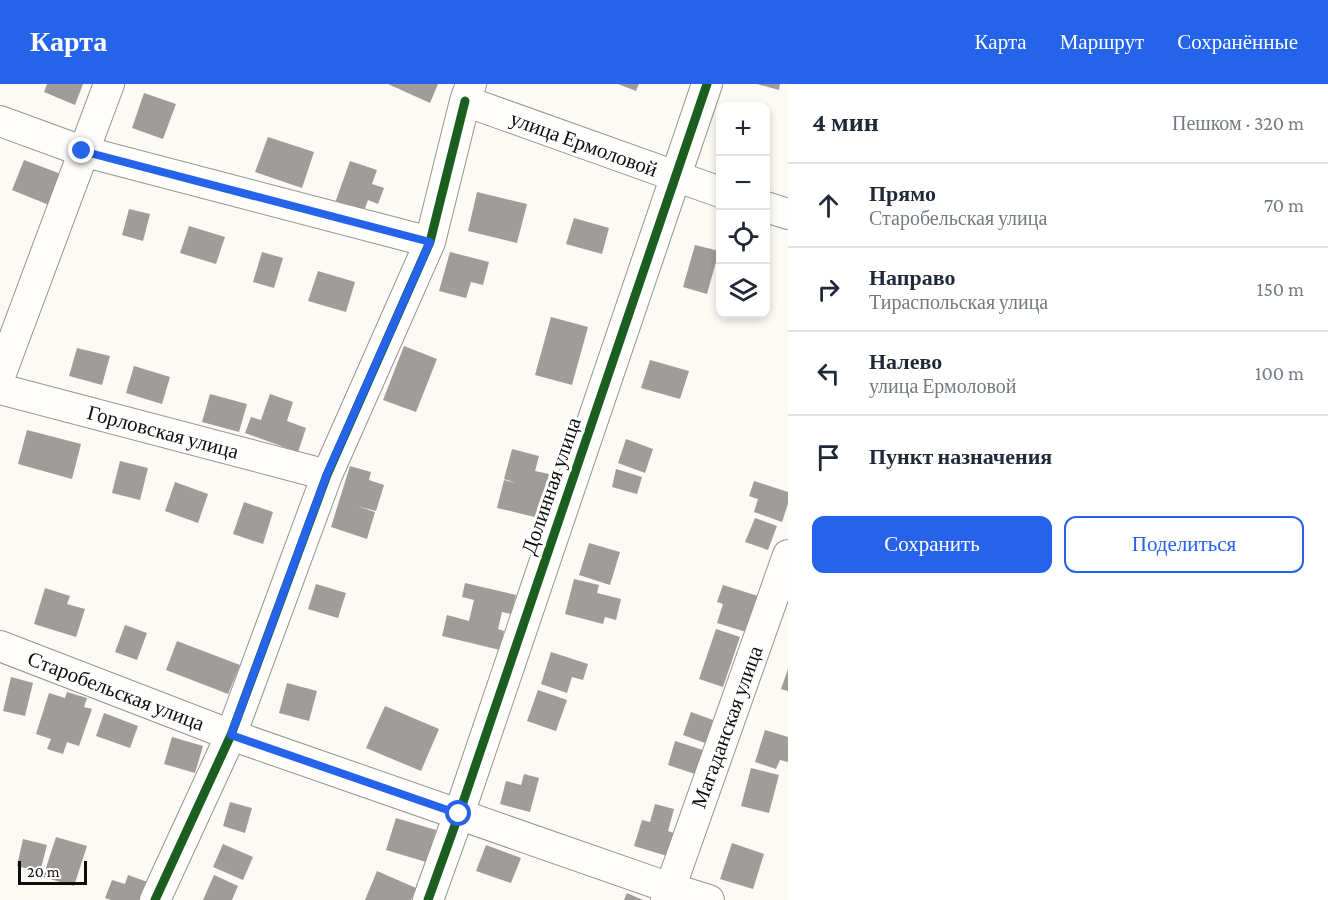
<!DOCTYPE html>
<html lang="ru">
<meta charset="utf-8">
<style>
:root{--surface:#fff;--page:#f2f2f3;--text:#1f2937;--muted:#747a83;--line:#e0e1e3;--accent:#2563eb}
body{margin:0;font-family:"Crimson Pro",serif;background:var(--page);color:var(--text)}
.controls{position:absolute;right:18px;top:18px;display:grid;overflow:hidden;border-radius:12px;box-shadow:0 3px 9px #0003}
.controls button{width:54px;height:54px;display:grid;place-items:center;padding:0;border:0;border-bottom:2px solid var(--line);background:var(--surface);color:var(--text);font:30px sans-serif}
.scale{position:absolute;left:18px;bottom:15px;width:69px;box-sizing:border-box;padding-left:6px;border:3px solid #0e0e0e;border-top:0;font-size:16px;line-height:21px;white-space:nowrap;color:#0e0e0e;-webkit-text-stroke:4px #fff;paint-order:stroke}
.stop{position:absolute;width:18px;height:18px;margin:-14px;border:4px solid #2563eb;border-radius:50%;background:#fff}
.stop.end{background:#2563eb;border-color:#fff;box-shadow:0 2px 6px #0008}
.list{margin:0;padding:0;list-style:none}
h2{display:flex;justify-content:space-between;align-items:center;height:78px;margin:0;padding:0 24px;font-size:26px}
h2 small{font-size:20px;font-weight:400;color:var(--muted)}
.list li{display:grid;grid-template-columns:39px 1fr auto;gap:18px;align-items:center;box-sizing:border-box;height:84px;padding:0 24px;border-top:2px solid var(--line)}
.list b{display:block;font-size:22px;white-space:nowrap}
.list p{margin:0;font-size:20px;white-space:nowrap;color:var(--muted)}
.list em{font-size:20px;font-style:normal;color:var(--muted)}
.actions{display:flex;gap:12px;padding:18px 24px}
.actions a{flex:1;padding:14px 0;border:2px solid var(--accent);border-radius:12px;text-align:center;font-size:21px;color:var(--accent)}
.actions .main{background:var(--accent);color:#fff}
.icon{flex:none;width:33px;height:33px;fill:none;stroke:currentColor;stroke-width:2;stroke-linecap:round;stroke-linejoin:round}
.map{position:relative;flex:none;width:788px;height:816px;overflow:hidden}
header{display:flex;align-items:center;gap:36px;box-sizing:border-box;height:84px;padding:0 30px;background:var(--accent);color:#fff}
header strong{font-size:28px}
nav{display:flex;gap:33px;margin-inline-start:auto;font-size:21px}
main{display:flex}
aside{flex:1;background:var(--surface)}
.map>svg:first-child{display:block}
</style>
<header>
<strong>Карта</strong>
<nav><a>Карта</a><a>Маршрут</a><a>Сохранённые</a></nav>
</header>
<main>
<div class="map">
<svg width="788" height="816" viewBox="0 0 788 816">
<rect width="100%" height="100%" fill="#fcfaf4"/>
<path fill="#9f9c99" d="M47 0H83L75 21 44 8Z
M388 0H438L430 19Z
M618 0H639L636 7Z
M757 0H780L779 6Z
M144 9 176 20 163 55 132 44Z
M268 53 314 68 302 104 255 88Z
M24 76 61 90 49 121 12 106Z
M350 77 377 86 372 100 384 104 378 120 368 116 363 130 335 119Z
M477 108 527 120 517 159 468 147Z
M129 125 150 130 143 157 122 151Z
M574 134 609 144 602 170 566 160Z
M189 142 225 153 216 180 180 169Z
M695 161 719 167 707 210 683 203Z
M262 168 283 174 274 204 253 198Z
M450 168 489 178 483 201 471 198 466 214 439 207Z
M318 187 355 198 346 228 308 217Z
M551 233 588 243 572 301 535 291Z
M404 262 437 275 416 328 383 316Z
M77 264 110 272 102 301 69 292Z
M650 276 689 287 680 315 641 304Z
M134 282 170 293 162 320 126 309Z
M210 310 247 320 239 348 202 338Z
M270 310 293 318 287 337 306 344 298 368 245 349 251 333 261 336Z
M27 346 81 360 72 395 18 380Z
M626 355 653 365 645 389 618 379Z
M512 365 539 372 535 387 549 390 539 434 497 424 504 396 516 399 504 395Z
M120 377 148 384 140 416 112 409Z
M350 382 371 388 369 396 384 401 376 427 357 422 375 428 367 455 331 443Z
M616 385 642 393 637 410 612 403Z
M754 397 788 408V420L782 438 754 428 758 415 749 412Z
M175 398 208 410 198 439 165 427Z
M244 418 273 428 263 460 233 450Z
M755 434 777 442 768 466 745 458Z
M589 459 620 468 610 501 579 491Z
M574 495 599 501 597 509 621 515 616 536 605 533 603 540 565 530Z
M465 499 516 511 511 530 502 528 498 545 504 547 500 566 442 552 447 531 469 537 474 516 462 513Z
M316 500 346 509 338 534 308 525Z
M723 501 758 512 746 548 717 539 723 520 717 518Z
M45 504 70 512 67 520 85 525 76 553 34 540Z
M125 541 147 549 137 576 115 568Z
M716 545 740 553 723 603 699 595Z
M177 557 240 581 228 610 166 586Z
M551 568 588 580 583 596 572 593 567 609 541 600Z
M788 585V607L781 605Z
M11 593 33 599 25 632 3 627Z
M287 599 317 607 309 637 279 629Z
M538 606 567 616 556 647 527 637Z
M67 608 87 614 84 623 92 625 79 662 67 658 63 670 47 665 51 655 36 650 49 609 65 614Z
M385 622 439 645 421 687 366 664Z
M691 628 713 636 705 659 683 651Z
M104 629 138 642 130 664 96 652Z
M765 646 788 653V678L780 676 776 685 755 678Z
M172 653 203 662 195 689 164 680Z
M675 657 703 666 695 690 668 681Z
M751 684 779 691 769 729 741 722Z
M524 690 539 694 530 728 500 720 506 697 521 701Z
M230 718 252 724 245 749 223 742Z
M655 720 674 725 668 747 674 749 667 772 634 762 642 736 650 738Z
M396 734 436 746 426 778 386 766Z
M56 753 87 762 74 802 43 793Z
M23 755 47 761 40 788 17 782Z
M732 759 764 770 753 805 720 795Z
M223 760 253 773 243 796 213 783Z
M486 761 521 774 511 799 476 787Z
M377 787 416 804 411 816H365Z
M128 791 153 800 147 816H111L105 814 112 796 125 800Z
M214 791 238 802 232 816H203Z
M627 809 643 816H624Z"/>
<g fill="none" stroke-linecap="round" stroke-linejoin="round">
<defs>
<path id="minor" d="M471 0 465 17 720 108
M0 37 82 67 430 158
M766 123 788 130
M0 292 109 0
M0 305 327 391
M0 562 231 651 670 804 709 816
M155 816 231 651 327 391 430 158 465 17
M428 816 459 730 707 0
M666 816 788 471"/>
</defs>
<use href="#minor" stroke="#959492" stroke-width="32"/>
<use href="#minor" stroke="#fffefd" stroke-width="30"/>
<defs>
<path id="cycleway" d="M155 816 231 651 327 391 430 158 465 17
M428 816 459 730 707 0"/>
</defs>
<use href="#cycleway" stroke="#fff" stroke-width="13"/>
<use href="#cycleway" stroke="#1b5e20" stroke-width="9"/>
</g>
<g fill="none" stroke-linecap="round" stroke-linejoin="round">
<path stroke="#2563eb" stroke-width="8" d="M82 67 430 158 327 390 231 651 459 730"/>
</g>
<g text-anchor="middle" stroke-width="6" stroke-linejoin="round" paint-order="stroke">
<g font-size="21" fill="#0e0e0e" stroke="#fff">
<text transform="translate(584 60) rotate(20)" y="7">улица Ермоловой</text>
<text transform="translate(163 348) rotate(15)" y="7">Горловская улица</text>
<text transform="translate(551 402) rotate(-71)" y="7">Долинная улица</text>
<text transform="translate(116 607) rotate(21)" y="7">Старобельская улица</text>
<text transform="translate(727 643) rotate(-70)" y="7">Магаданская улица</text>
</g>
</g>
</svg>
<div class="controls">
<button>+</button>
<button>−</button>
<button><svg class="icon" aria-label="locate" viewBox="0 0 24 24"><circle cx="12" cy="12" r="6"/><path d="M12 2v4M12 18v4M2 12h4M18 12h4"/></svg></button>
<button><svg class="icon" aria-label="layers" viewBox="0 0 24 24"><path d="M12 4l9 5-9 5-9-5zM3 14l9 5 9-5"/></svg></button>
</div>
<div class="scale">20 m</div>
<div class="stop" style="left:459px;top:730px"></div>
<div class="stop end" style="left:82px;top:67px"></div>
</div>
<aside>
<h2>4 мин<small>Пешком · 320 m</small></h2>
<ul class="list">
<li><svg class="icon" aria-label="ahead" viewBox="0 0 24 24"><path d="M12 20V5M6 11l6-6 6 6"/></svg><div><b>Прямо</b><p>Старобельская улица</p></div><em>70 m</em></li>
<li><svg class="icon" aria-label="right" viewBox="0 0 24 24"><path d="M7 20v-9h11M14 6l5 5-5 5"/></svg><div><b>Направо</b><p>Тираспольская улица</p></div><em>150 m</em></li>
<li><svg class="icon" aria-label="left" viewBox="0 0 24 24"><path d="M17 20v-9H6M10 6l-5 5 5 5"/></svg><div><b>Налево</b><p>улица Ермоловой</p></div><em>100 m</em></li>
<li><svg class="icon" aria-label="arrive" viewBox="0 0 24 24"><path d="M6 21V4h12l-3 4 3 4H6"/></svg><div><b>Пункт назначения</b></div></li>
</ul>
<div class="actions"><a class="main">Сохранить</a><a>Поделиться</a></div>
</aside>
</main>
